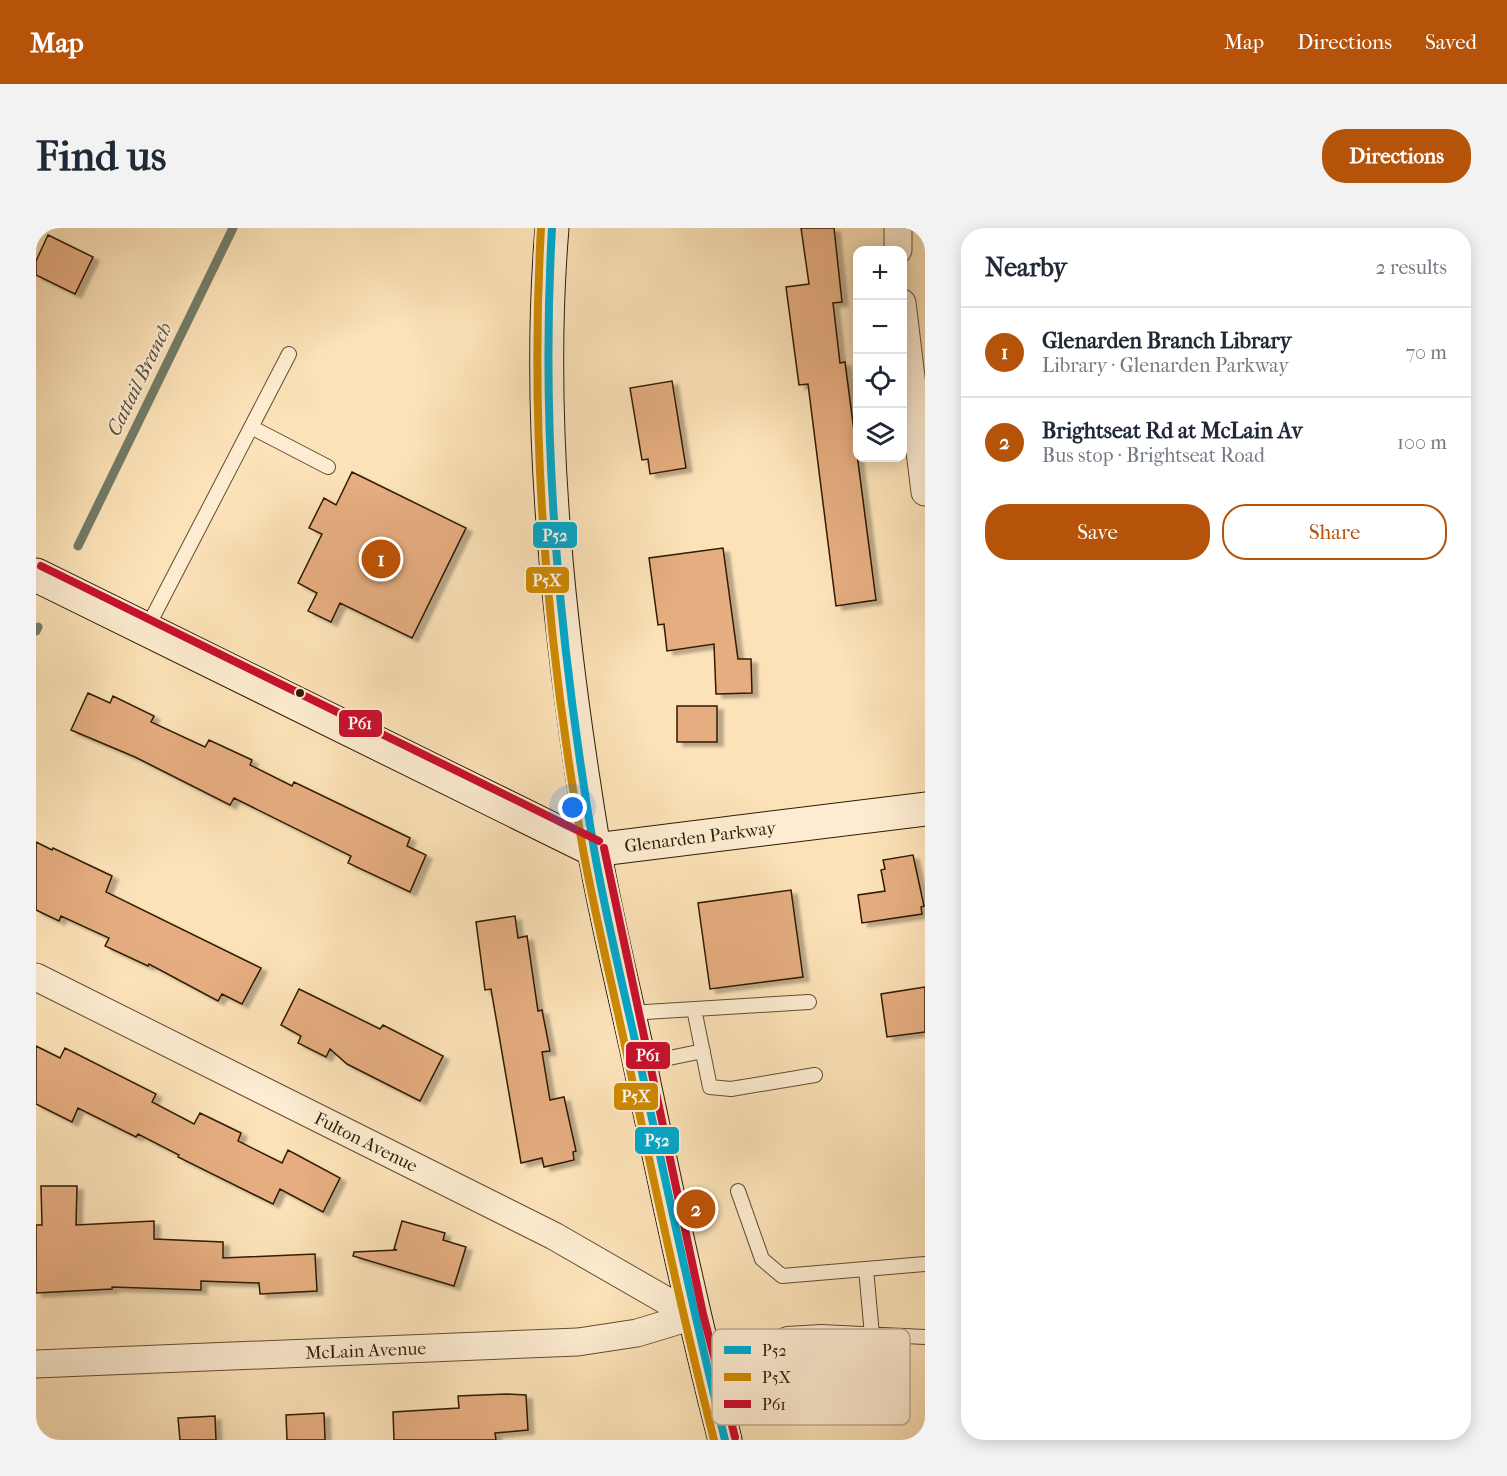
<!DOCTYPE html>
<meta charset="utf-8">
<style>
:root{--surface:#fff;--page:#f2f2f3;--text:#1f2937;--muted:#747a83;--line:#e0e1e3;--accent:#b45309}
body{margin:0;font-family:"IM FELL French Canon",serif;background:var(--page);color:var(--text)}
.controls{position:absolute;right:18px;top:18px;display:grid;overflow:hidden;border-radius:12px;box-shadow:0 3px 15px #0003}
.controls button{width:54px;height:54px;display:grid;place-items:center;padding:0;border:0;border-bottom:2px solid var(--line);background:var(--surface);color:var(--text);font:30px sans-serif}
.you{position:absolute;left:537px;top:580px;width:21px;height:21px;margin:-15px;border:4px solid #fff;border-radius:50%;background:#1a73e8;box-shadow:0 0 0 9px #1a73e833}
.badge{display:grid;place-items:center;width:39px;height:39px;border-radius:50%;background:var(--accent);color:#fff;font-size:20px;font-weight:700}
.pin{position:absolute;translate:-50% -50%;border:3px solid #fff;box-shadow:0 2px 6px #0006}
.list{margin:0;padding:0;list-style:none}
h2{display:flex;justify-content:space-between;align-items:center;height:78px;margin:0;padding:0 24px;font-size:26px}
h2 small{font-size:20px;font-weight:400;color:var(--muted)}
.list li{display:grid;grid-template-columns:39px 1fr auto;gap:18px;align-items:center;box-sizing:border-box;height:90px;padding:0 24px;border-top:2px solid var(--line)}
.list b{display:block;font-size:22px;white-space:nowrap}
.list p{margin:0;font-size:20px;white-space:nowrap;color:var(--muted)}
.list em{font-size:20px;font-style:normal;color:var(--muted)}
.actions{display:flex;gap:12px;padding:18px 24px}
.actions a{flex:1;padding:14px 0;border:2px solid var(--accent);border-radius:24px;text-align:center;font-size:21px;color:var(--accent)}
.actions .main{background:var(--accent);color:#fff}
.icon{flex:none;width:33px;height:33px;fill:none;stroke:currentColor;stroke-width:2;stroke-linecap:round;stroke-linejoin:round}
.map{position:relative;flex:none;width:889px;height:1212px;overflow:hidden;border-radius:24px}
header{display:flex;align-items:center;gap:36px;box-sizing:border-box;height:84px;padding:0 30px;background:var(--accent);color:#fff}
header strong{font-size:28px}
nav{display:flex;gap:33px;margin-inline-start:auto;font-size:21px}
.intro{display:flex;align-items:center;justify-content:space-between;box-sizing:border-box;height:144px;padding:0 36px}
h1{margin:0;font-size:42px}
.button{padding:15px 27px;border-radius:24px;background:var(--accent);color:#fff;font-size:21px;font-weight:700}
main{display:flex;gap:36px;padding:0 36px}
aside{flex:1;background:var(--surface);border-radius:24px;box-shadow:0 3px 15px #0003}
.map>svg:first-child{display:block}
</style>
<header>
<strong>Map</strong>
<nav><a>Map</a><a>Directions</a><a>Saved</a></nav>
</header>
<div class="intro"><h1>Find us</h1><a class="button">Directions</a></div>
<main>
<div class="map">
<svg width="889" height="1212" viewBox="0 0 889 1212">
<defs>
<filter id="shadow"><feDropShadow dx="6" dy="4" stdDeviation="1.5" flood-color="#0004"/></filter>
</defs>
<rect width="100%" height="100%" fill="#fce2b8"/>
<filter id="stains"><feTurbulence type="fractalNoise" baseFrequency=".00333" numOctaves="4"/><feColorMatrix values="0 0 0 0 .2 0 0 0 0 .09 0 0 0 0 .02 0 0 0 .5 -.17"/></filter>
<radialGradient id="worn" r=".72"><stop offset=".6" stop-color="#630" stop-opacity="0"/><stop offset="1" stop-color="#630" stop-opacity=".3"/></radialGradient>
<g fill="none" stroke-linecap="round" stroke-linejoin="round">
<path stroke="#737c68" stroke-width="9" d="M42 318 197 0
M0 403 2 399"/>
</g>
<path fill="#e5ad80" stroke="#301a03" stroke-width="1.5" filter="url(#shadow)" d="M765 0H798L806 74 797 75 804 135 809 134 840 372 800 378 772 156 763 157 750 59 773 56Z
M12 7 57 29 39 66 0 47V33Z
M636 153 650 240 614 246 612 231 606 232 594 160Z
M316 244 430 300 376 410 304 375 295 394 272 383 281 365 262 355 286 306 273 300 288 270 300 277Z
M687 320 702 431H715L716 465 680 466 678 416 631 423 628 396 622 397 613 330Z
M52 465 74 475 77 468 118 488 115 494 169 519 173 512 216 532 214 537 256 558 258 554 374 610 371 618 390 627 374 664 312 635 315 628 198 570 194 577 99 529 35 502Z
M641 478H681V514H641Z
M0 614 16 622 17 620 76 648 70 664 225 740 206 776 186 766 182 773 113 736 112 738 69 718 73 710 25 688 23 693 0 682Z
M877 627 888 678 885 679 886 686 826 695 822 667 849 663 845 642 849 641 847 632Z
M755 662 767 749 674 761 662 675Z
M479 688 482 710 491 708 502 783 506 782 514 823 506 824 514 872 528 869 540 923 537 924 538 932 508 939 506 930 485 935 455 761 449 762 440 694Z
M889 759V804L851 809 845 766Z
M263 761 344 801 347 797 407 828 384 873 311 836 294 821 290 829 262 815 265 808 245 797Z
M0 818 24 830 29 820 120 866 116 874 158 896 164 885 205 905 202 913 246 935 252 922 304 950 287 984 244 961 237 976 142 929 143 927 102 906 100 909 42 880 36 894 0 876Z
M5 958H41L40 997 118 993V1011L187 1014V1030L279 1026 281 1063 224 1066 223 1055 165 1053V1062L76 1059V1061L0 1065V997H6Z
M366 993 409 1005 407 1012 430 1019 418 1058 317 1028 318 1024 361 1022 358 1021Z
M471 1166 490 1167 492 1202 459 1205 460 1212H358L357 1184 423 1180 422 1168Z
M288 1185 289 1212H251L250 1187Z
M179 1188 180 1212H144L142 1190Z"/>
<g fill="none" stroke-linecap="round" stroke-linejoin="round">
<defs>
<path id="lane" d="M215 199 292 239
M110 402 253 126
M658 781 674 859 695 861 779 847
M593 785 773 774
M604 836 667 823
M702 963 726 1031 746 1048 889 1036
M830 1041 836 1107
M670 1139 751 1106 785 1104 889 1109"/>
<g id="street">
<path d="M862 0V22"/>
<path d="M866 75 889 264"/>
<path id="s1" d="M0 749 518 1008 657 1088"/>
<path id="s2" d="M0 1136 542 1114 601 1105 657 1088"/>
</g>
<g id="secondary">
<path d="M516 0C499 202 525 421 558 621 570 690 587 758 602 827 629 956 656 1084 689 1212"/>
<path id="s3" d="M0 347 558 622 889 581"/>
</g>
</defs>
<use href="#lane" stroke="#634c30" stroke-width="16"/>
<use href="#street" stroke="#634c30" stroke-width="29"/>
<use href="#secondary" stroke="#301a03" stroke-width="35"/>
<use href="#lane" stroke="#fdecd1" stroke-width="14"/>
<use href="#street" stroke="#fdecd1" stroke-width="27"/>
<use href="#secondary" stroke="#fdecd1" stroke-width="33"/>
<defs>
<path id="bus-1" d="M516 0C504 209 523 415 558 621 570 690 587 758 602 826 630 955 657 1084 689 1212"/>
<path id="bus-2" d="M505 0C493 210 511 420 548 627 561 696 578 764 592 832 619 959 646 1086 678 1212"/>
<path id="bus-3" d="M5 338 563 613
M568 620 667 1086 699 1209"/>
</defs>
<use href="#bus-1" stroke="#fdecd1" stroke-width="12"/>
<use href="#bus-2" stroke="#fdecd1" stroke-width="12"/>
<use href="#bus-3" stroke="#fdecd1" stroke-width="12"/>
<use href="#bus-1" stroke="#00a9ce" stroke-width="8"/>
<use href="#bus-2" stroke="#cf8a01" stroke-width="8"/>
<use href="#bus-3" stroke="#c8102e" stroke-width="8"/>
</g>
<circle fill="#301a03" stroke="#fdecd1" stroke-width="2" cx="264" cy="465" r="5"/>
<g text-anchor="middle" stroke-width="4.5" stroke-linejoin="round" paint-order="stroke">
<g font-size="18" fill="#301a03" stroke="#fdecd1">
<text dy="6" stroke="none"><textPath href="#s3" startOffset="729">Glenarden Parkway</textPath></text>
<text dy="6" stroke="none"><textPath href="#s1" startOffset="369">Fulton Avenue</textPath></text>
<text dy="6" stroke="none"><textPath href="#s2" startOffset="330">McLain Avenue</textPath></text>
</g>
<g font-size="20" font-style="italic" fill="#57533e" stroke="#fdecd1">
<text transform="translate(103 151) rotate(-64)" y="7">Cattail Branch</text>
</g>
</g>
<rect x="676" y="1101" width="198" height="96" rx="9" fill="#fdecd1" stroke="#c0ad93" stroke-width="1.5"/>
<rect x="688" y="1118" width="27" height="8" fill="#00a9ce"/>
<rect x="688" y="1145" width="27" height="8" fill="#cf8a01"/>
<rect x="688" y="1172" width="27" height="8" fill="#c8102e"/>
<g font-size="16" fill="#301a03">
<text x="726" y="1128">P52</text>
<text x="726" y="1155">P5X</text>
<text x="726" y="1182">P61</text>
</g>
<g stroke="#fdecd1" stroke-width="2">
<rect x="496" y="293" width="46" height="28" rx="6" fill="#00a9ce"/>
<rect x="489" y="338" width="45" height="28" rx="6" fill="#cf8a01"/>
<rect x="302" y="481" width="45" height="29" rx="6" fill="#c8102e"/>
<rect x="589" y="813" width="46" height="29" rx="6" fill="#c8102e"/>
<rect x="577" y="854" width="46" height="29" rx="6" fill="#cf8a01"/>
<rect x="598" y="898" width="46" height="29" rx="6" fill="#00a9ce"/>
</g>
<g font-size="16" text-anchor="middle" font-weight="bold" fill="#fff">
<text x="519" y="313">P52</text>
<text x="511" y="358">P5X</text>
<text x="324" y="501">P61</text>
<text x="612" y="833">P61</text>
<text x="600" y="874">P5X</text>
<text x="621" y="918">P52</text>
</g>
<rect width="100%" height="100%" filter="url(#stains)"/>
<rect width="100%" height="100%" fill="url(#worn)"/>
</svg>
<div class="controls">
<button>+</button>
<button>−</button>
<button><svg class="icon" aria-label="locate" viewBox="0 0 24 24"><circle cx="12" cy="12" r="6"/><path d="M12 2v4M12 18v4M2 12h4M18 12h4"/></svg></button>
<button><svg class="icon" aria-label="layers" viewBox="0 0 24 24"><path d="M12 4l9 5-9 5-9-5zM3 14l9 5 9-5"/></svg></button>
</div>
<div class="you"></div>
<div class="pin badge" style="left:345px;top:331px">1</div>
<div class="pin badge" style="left:660px;top:981px">2</div>
</div>
<aside>
<h2>Nearby<small>2 results</small></h2>
<ul class="list">
<li><span class="badge">1</span><div><b>Glenarden Branch Library</b><p>Library · Glenarden Parkway</p></div><em>70 m</em></li>
<li><span class="badge">2</span><div><b>Brightseat Rd at McLain Av</b><p>Bus stop · Brightseat Road</p></div><em>100 m</em></li>
</ul>
<div class="actions"><a class="main">Save</a><a>Share</a></div>
</aside>
</main>
